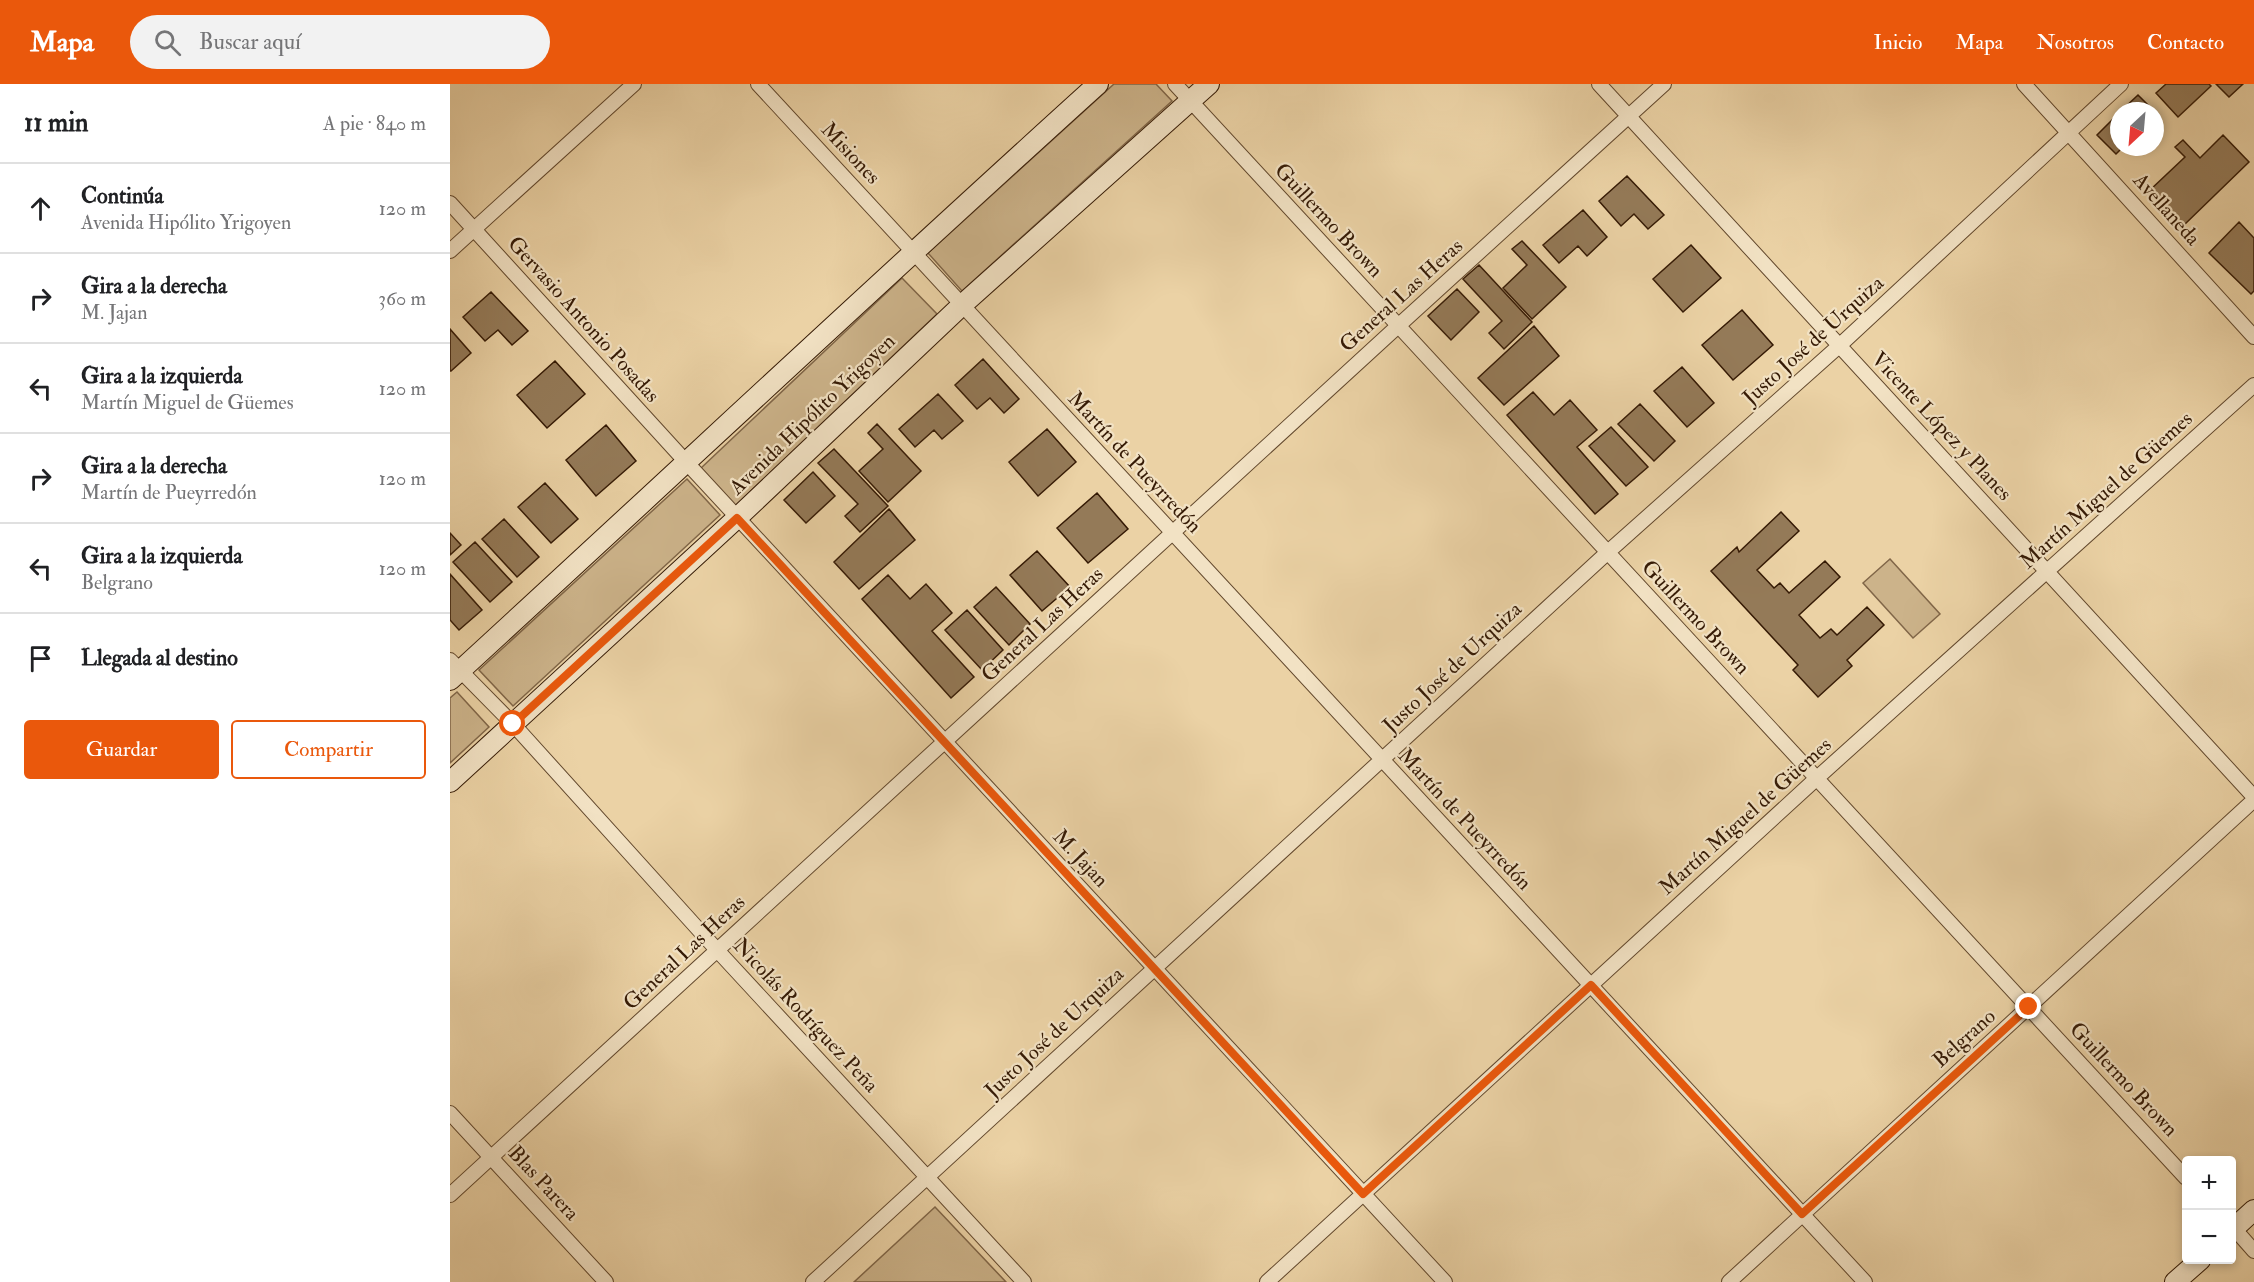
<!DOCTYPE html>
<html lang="es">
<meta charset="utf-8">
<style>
:root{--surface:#fff;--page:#f2f2f2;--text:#202124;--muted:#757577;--line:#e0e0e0;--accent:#ea580c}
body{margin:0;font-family:"IM FELL Double Pica",serif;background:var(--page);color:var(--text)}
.controls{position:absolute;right:18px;bottom:18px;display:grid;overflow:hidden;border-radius:6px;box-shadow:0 3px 9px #0003}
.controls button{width:54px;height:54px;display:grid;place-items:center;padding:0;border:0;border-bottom:2px solid var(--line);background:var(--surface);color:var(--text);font:30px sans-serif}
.compass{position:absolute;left:1660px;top:18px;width:54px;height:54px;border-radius:50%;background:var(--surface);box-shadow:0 3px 9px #0003;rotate:206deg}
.stop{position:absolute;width:18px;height:18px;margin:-14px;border:4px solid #ea580c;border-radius:50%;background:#fff}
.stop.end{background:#ea580c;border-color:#fff;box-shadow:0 2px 6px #0008}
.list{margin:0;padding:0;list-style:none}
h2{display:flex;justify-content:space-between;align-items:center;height:78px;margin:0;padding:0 24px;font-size:26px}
h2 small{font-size:20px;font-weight:400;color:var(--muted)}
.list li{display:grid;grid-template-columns:39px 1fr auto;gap:18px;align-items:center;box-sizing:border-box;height:90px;padding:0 24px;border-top:2px solid var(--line)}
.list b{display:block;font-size:22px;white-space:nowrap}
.list p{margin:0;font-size:20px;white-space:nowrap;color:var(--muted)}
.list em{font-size:20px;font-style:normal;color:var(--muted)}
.actions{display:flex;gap:12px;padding:18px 24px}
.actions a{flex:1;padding:14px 0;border:2px solid var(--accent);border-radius:6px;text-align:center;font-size:21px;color:var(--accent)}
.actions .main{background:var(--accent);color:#fff}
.icon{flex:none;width:33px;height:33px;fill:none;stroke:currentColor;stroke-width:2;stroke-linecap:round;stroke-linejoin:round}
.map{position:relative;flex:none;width:1804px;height:1198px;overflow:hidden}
header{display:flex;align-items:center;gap:36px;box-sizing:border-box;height:84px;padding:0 30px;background:var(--accent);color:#fff}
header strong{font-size:28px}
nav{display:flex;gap:33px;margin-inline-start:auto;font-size:21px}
.search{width:420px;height:54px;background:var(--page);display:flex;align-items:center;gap:15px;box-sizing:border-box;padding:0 21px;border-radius:33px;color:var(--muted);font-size:22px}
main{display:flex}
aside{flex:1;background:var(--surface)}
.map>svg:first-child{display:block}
</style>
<header>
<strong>Mapa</strong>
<div class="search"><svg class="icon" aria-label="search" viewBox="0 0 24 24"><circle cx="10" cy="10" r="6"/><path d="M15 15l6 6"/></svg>Buscar aquí</div>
<nav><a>Inicio</a><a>Mapa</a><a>Nosotros</a><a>Contacto</a></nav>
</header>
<main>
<aside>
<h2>11 min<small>A pie · 840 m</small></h2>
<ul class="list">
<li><svg class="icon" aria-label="ahead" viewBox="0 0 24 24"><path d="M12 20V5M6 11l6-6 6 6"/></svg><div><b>Continúa</b><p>Avenida Hipólito Yrigoyen</p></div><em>120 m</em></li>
<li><svg class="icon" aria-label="right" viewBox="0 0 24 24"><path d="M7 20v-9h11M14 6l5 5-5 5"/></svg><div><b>Gira a la derecha</b><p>M. Jajan</p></div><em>360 m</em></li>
<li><svg class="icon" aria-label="left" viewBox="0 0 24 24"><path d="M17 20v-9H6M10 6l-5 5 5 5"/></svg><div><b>Gira a la izquierda</b><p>Martín Miguel de Güemes</p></div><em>120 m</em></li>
<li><svg class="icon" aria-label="right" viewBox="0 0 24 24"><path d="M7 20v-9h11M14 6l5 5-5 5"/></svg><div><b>Gira a la derecha</b><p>Martín de Pueyrredón</p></div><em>120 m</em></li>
<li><svg class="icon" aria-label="left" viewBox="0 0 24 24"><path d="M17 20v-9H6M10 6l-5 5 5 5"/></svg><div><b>Gira a la izquierda</b><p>Belgrano</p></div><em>120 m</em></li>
<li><svg class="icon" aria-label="arrive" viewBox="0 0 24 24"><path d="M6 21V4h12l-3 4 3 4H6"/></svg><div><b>Llegada al destino</b></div></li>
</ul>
<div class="actions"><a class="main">Guardar</a><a>Compartir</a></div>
</aside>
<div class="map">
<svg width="1804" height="1198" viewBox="0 0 1804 1198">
<rect width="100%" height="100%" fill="#ebd2a5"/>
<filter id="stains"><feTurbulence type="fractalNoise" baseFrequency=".00333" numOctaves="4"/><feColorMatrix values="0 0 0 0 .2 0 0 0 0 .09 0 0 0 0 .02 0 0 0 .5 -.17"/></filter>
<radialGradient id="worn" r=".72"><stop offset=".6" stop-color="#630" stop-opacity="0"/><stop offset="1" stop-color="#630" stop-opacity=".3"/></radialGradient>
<path fill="#ccb38a" stroke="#806648" stroke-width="1.5" d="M664 0H706L722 17 512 207 478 169Z
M452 194 487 230 285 422 250 385Z
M237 395 270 431 63 622 29 586Z
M1440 475 1490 530 1463 554 1413 499Z
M7 608 39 643 0 679V614Z
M485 1123 556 1198H404Z"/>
<path fill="#947a58" stroke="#351a05" stroke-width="1.5" d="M1716 0H1759L1761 2 1728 33 1706 9Z
M1766 0H1793L1779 13Z
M1688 11 1704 27H1671Z
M1669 29V63H1673L1666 70 1647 51Z
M1773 51 1799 78 1733 142 1699 107 1735 73 1725 63 1733 56 1750 74Z
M1177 92 1214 131 1198 145 1184 130 1171 142 1149 117Z
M1133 126 1157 153 1137 172 1128 162 1109 179 1093 161Z
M1789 138 1804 154V207L1801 210 1759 169Z
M1072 157 1116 203 1082 235 1053 204 1077 181 1062 165Z
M1241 161 1271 194 1233 228 1203 195Z
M1029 181 1082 238 1054 265 1039 249 1052 237 1013 195Z
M1007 205 1029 228 1001 256 978 232Z
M41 208 78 247 62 261 48 246 35 257 13 233Z
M1292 226 1323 261 1283 296 1252 261Z
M1084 242 1109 272 1054 321 1028 294Z
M0 245 21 269 1 287H0Z
M533 275 569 315 554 329 540 314 527 325 505 301Z
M105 277 135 310 97 344 67 311Z
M1232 283 1264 319 1237 343 1204 307Z
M1083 308 1104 331 1120 316 1147 346 1127 363 1168 410 1145 430 1057 331Z
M488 310 513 337 492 355 484 346 465 363 449 345Z
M1190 320 1225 357 1204 377 1168 340Z
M427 340 471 387 438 418 409 387 433 365 418 349Z
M156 341 186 377 146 412 116 376Z
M1161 343 1198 383 1176 402 1139 362Z
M597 345 626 378 588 412 559 378Z
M384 365 438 422 410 448 395 432 408 420 368 379Z
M363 388 385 412 356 439 334 416Z
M95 399 128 435 101 459 68 423Z
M647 409 678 445 638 479 607 444Z
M439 425 465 456 409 505 384 478Z
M1331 428 1349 447 1307 486 1324 504 1330 499 1339 509 1375 477 1390 493 1349 531 1370 554 1381 545 1387 551 1417 523 1434 541 1397 576 1402 582 1368 613 1343 586 1348 581 1261 487 1287 463 1289 468Z
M54 435 89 473 67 493 32 455Z
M0 449 11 461 0 471Z
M25 458 62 498 40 518 3 478Z
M587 467 620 503 592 527 560 491Z
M0 490 32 526 9 546 0 536Z
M438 491 460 515 476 500 502 529 482 547 524 593 501 614 412 515Z
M546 503 580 540 559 561 524 523Z
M517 526 553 566 532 586 495 546Z"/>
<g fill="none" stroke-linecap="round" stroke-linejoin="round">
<defs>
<path id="street" d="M308 0 1415 1198
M725 0 1736 1094
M1149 0 1804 713
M1574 0 1804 253
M0 119 237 379 995 1198
M0 167 184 0
M0 576 63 640 267 866 574 1198
M0 1029 156 1198
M0 1111 948 242 1214 0
M1782 1142 1804 1167
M363 1198 1158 468 1389 262 1671 0
M817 1198 1367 694 1804 301
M1279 1198 1804 716"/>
<path id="secondary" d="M0 596C216 398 430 197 648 0
M0 698 287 434 512 221 759 0
M1782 1146 1804 1126
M1725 1198 1750 1176"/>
</defs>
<use href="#street" stroke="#62482d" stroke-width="16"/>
<use href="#secondary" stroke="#351a05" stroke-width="22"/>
<use href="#street" stroke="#f2e2c4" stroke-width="14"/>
<use href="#secondary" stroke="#f2e2c4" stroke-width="20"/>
</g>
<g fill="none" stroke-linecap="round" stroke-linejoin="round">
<path stroke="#ea580c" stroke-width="8" d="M63 640 287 434 913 1110 1141 901 1352 1130 1579 923"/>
</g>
<g text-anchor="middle" stroke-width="4.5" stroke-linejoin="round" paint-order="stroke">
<g font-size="21" fill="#351a05" stroke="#f2e2c4">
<text transform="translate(401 69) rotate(47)" y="7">Misiones</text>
<text transform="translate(1717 125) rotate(48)" y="7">Avellaneda</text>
<text transform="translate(879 136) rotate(47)" y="7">Guillermo Brown</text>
<text transform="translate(951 211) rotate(-42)" y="7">General Las Heras</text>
<text transform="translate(134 235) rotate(48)" y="7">Gervasio Antonio Posadas</text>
<text transform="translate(1363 256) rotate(-42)" y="7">Justo José de Urquiza</text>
<text transform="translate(362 330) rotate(-44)" y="7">Avenida Hipólito Yrigoyen</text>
<text transform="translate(1492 342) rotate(47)" y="7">Vicente López y Planes</text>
<text transform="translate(685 378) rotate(47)" y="7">Martín de Pueyrredón</text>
<text transform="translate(1656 406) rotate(-42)" y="7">Martín Miguel de Güemes</text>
<text transform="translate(1246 533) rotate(47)" y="7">Guillermo Brown</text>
<text transform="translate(592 540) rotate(-43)" y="7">General Las Heras</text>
<text transform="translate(1002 583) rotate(-43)" y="7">Justo José de Urquiza</text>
<text transform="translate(1295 732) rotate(-42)" y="7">Martín Miguel de Güemes</text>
<text transform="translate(1015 735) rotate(47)" y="7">Martín de Pueyrredón</text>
<text transform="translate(631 774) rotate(47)" y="7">M. Jajan</text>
<text transform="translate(234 868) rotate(-43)" y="7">General Las Heras</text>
<text transform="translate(356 931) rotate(47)" y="7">Nicolás Rodríguez Peña</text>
<text transform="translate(604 948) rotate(-43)" y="7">Justo José de Urquiza</text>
<text transform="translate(1514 954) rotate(-42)" y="7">Belgrano</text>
<text transform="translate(1674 995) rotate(47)" y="7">Guillermo Brown</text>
<text transform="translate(94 1099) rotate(47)" y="7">Blas Parera</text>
</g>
</g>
<rect width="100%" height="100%" filter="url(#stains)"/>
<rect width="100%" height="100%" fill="url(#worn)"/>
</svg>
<div class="controls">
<button>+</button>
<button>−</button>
</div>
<svg class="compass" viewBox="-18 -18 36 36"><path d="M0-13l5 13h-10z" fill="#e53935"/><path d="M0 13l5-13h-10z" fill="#757577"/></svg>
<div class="stop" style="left:63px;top:640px"></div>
<div class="stop end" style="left:1579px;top:923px"></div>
</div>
</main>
